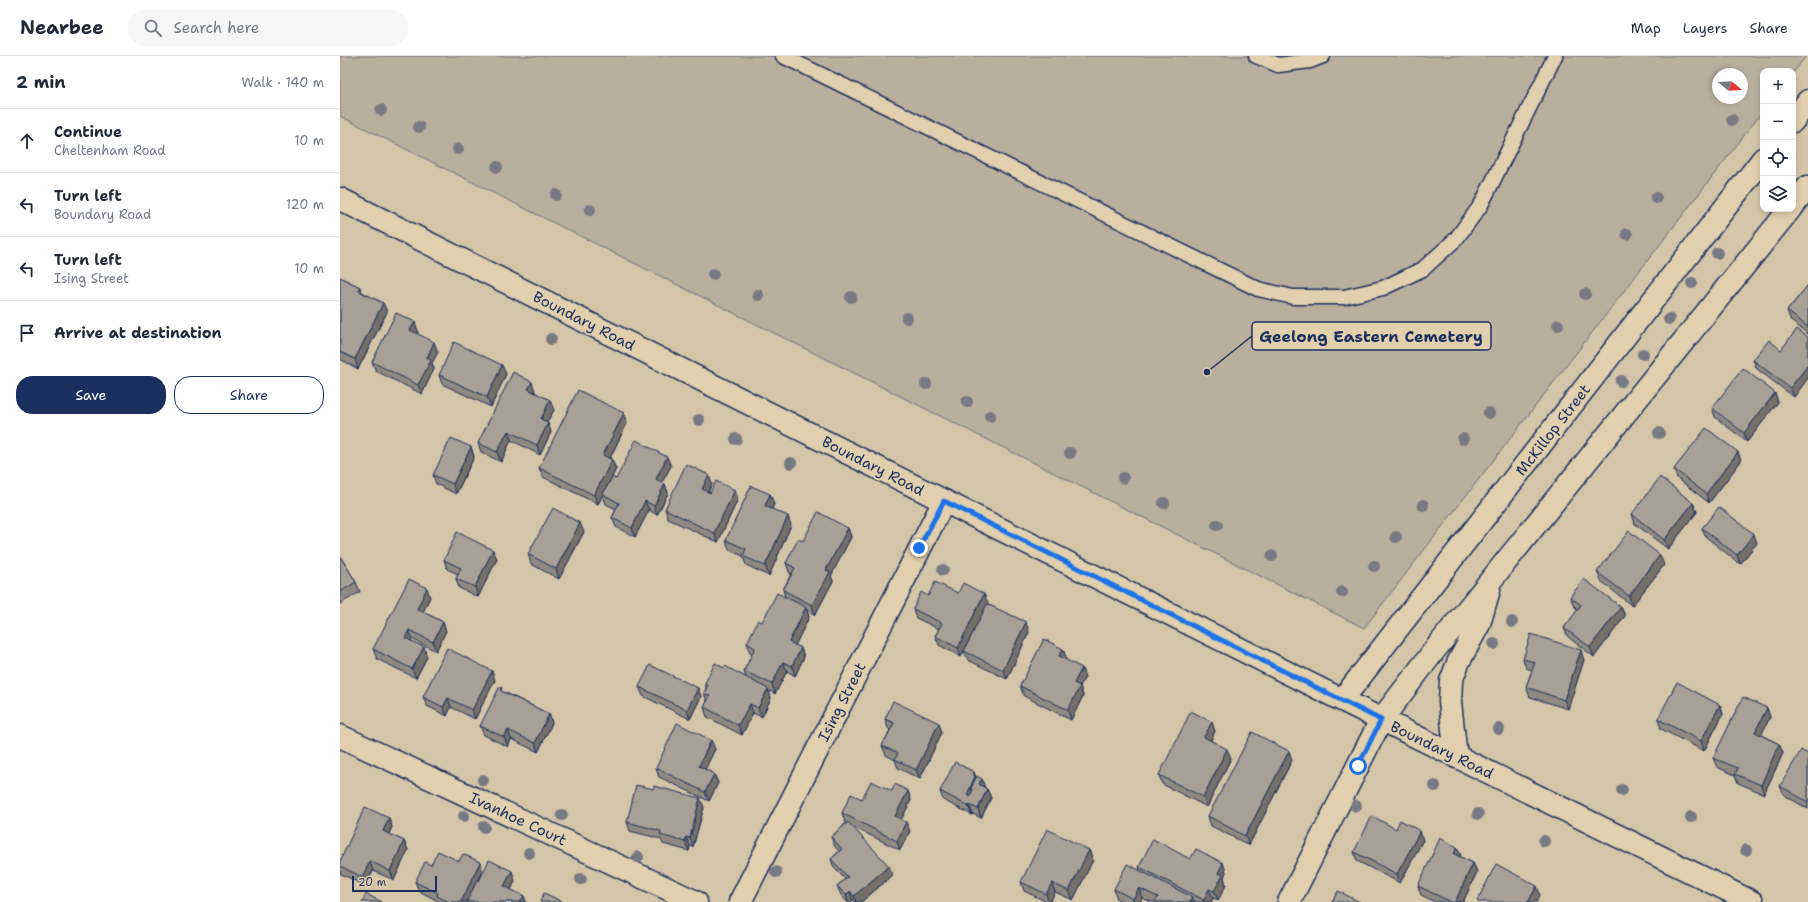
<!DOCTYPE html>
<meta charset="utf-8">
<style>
:root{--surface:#fff;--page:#f6f6f7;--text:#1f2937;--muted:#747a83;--line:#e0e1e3;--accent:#1b2f5e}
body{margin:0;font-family:"Shantell Sans",sans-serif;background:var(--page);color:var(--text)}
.controls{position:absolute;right:12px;top:12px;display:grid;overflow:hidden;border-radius:8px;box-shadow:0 2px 6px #0003}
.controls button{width:36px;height:36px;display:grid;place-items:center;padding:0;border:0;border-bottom:1px solid var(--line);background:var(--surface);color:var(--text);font:20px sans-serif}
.compass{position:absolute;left:1372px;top:12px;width:36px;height:36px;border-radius:50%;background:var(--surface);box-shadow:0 2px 6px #0003;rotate:108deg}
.scale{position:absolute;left:12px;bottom:10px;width:85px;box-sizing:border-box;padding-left:4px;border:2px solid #1b2f5e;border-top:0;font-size:11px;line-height:14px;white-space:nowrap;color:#1b2f5e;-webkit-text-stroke:3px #e1cfad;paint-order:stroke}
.stop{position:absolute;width:12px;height:12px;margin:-9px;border:3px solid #1a73e8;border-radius:50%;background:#fff}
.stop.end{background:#1a73e8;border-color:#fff;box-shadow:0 1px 4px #0008}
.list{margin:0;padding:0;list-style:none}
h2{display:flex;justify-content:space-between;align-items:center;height:52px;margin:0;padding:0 16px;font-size:17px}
h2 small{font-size:13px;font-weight:400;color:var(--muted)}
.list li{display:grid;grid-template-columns:26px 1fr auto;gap:12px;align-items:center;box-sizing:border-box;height:64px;padding:0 16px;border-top:1px solid var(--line)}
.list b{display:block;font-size:15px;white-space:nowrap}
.list p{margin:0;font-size:13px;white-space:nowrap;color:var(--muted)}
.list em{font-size:13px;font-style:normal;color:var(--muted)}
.actions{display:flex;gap:8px;padding:12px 16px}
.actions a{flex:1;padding:9px 0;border:1px solid var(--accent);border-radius:16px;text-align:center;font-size:14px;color:var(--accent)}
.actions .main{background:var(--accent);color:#fff}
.icon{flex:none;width:22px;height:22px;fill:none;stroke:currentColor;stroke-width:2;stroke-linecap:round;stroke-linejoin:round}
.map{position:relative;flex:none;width:1468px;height:846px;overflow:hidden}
header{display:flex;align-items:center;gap:24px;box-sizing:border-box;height:56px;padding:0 20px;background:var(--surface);border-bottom:1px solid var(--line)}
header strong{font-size:19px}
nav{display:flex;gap:22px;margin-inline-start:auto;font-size:14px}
.search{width:280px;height:36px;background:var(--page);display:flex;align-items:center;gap:10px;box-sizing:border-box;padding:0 14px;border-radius:22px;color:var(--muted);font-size:15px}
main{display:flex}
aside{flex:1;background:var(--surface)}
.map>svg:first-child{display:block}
</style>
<header>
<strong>Nearbee</strong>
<div class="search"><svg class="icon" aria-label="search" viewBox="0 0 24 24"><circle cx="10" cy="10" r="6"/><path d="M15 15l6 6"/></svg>Search here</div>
<nav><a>Map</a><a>Layers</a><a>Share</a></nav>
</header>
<main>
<aside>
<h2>2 min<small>Walk · 140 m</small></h2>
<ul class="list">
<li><svg class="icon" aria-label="ahead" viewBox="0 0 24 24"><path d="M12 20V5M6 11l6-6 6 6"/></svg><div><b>Continue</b><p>Cheltenham Road</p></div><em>10 m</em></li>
<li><svg class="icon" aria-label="left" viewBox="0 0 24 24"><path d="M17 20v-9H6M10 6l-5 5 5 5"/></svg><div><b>Turn left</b><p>Boundary Road</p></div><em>120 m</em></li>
<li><svg class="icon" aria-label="left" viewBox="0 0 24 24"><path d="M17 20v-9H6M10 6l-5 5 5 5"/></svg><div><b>Turn left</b><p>Ising Street</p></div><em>10 m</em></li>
<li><svg class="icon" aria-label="arrive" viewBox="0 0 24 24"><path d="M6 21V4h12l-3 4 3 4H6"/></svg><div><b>Arrive at destination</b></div></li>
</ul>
<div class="actions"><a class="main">Save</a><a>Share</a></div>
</aside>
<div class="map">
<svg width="1468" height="846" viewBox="0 0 1468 846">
<rect width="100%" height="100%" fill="#d5c5a8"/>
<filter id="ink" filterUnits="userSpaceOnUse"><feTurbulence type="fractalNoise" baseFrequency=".025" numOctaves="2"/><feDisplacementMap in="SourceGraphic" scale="8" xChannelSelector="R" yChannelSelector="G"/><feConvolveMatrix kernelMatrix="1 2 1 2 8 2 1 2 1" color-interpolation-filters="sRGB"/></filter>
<g filter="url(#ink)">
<path fill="#b9af9d" stroke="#6a6f7e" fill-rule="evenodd" d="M0 0H1466L1453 17V15H1423V55L1024 572 0 60ZM1378 18H1402V42H1378Z"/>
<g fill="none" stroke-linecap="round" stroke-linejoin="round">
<defs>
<path id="lane" d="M443 0 918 233 953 241H1004L1043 232 1083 213 1116 183 1141 149 1215 0
M916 0 938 9 970 5 983 0"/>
<path id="street" d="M0 680 356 846
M400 846 604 445
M949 846 1041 664"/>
<path id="secondary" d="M1453 65 1468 45
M0 143 1002 644 1412 846
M1453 150 1468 131
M1002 644 1423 103
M1041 664 1097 591 1450 153
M1116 701 1110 646 1111 625 1118 607 1139 568 1149 534"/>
</defs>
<use href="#lane" stroke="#1b2f5e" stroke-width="17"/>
<use href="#street" stroke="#1b2f5e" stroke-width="25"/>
<use href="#secondary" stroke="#1b2f5e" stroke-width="25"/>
<use href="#lane" stroke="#e1cfad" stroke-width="14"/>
<use href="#street" stroke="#e1cfad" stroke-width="22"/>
<use href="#secondary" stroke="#e1cfad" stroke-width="22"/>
</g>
<g fill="#787a83">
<circle cx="41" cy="54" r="6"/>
<circle cx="1392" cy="64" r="6"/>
<circle cx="79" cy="71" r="6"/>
<circle cx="118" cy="93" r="6"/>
<circle cx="157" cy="111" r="6"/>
<circle cx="216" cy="139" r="6"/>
<circle cx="1316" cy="142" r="6"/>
<circle cx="250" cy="154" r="6"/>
<circle cx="1287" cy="178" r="6"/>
<circle cx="1377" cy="197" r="6"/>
<circle cx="373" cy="218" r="6"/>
<circle cx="1352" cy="227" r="6"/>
<circle cx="1245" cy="238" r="6"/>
<circle cx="418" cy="239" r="6"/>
<circle cx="511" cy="241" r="6"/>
<circle cx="567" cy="262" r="6"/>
<circle cx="1329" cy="263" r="6"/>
<circle cx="1218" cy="269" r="6"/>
<circle cx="211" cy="283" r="6"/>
<circle cx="1303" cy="298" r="6"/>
<circle cx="1281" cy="325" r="6"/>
<circle cx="586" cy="328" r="6"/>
<circle cx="627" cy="346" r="6"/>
<circle cx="1149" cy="357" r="6"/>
<circle cx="650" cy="360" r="6"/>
<circle cx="359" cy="364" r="6"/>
<circle cx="1319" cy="377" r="6"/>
<circle cx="396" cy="383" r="6"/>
<circle cx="1123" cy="383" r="6"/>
<circle cx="730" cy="397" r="6"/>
<circle cx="451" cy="407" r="6"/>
<circle cx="783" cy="422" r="6"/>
<circle cx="824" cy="447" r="6"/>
<circle cx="1083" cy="449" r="6"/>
<circle cx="877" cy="469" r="6"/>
<circle cx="1056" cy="481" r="6"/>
<circle cx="932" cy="500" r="6"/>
<circle cx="1034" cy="510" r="6"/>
<circle cx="603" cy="514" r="6"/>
<circle cx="1002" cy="536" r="6"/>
<circle cx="1172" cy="566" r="6"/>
<circle cx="1154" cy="588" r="6"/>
<circle cx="1159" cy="673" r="6"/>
<circle cx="143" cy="724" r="6"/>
<circle cx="1095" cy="730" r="6"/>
<circle cx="1282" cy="734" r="6"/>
<circle cx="1016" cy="750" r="6"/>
<circle cx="1138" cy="758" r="6"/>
<circle cx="222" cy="759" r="6"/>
<circle cx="124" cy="760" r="6"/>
<circle cx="1351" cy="761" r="6"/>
<circle cx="144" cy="771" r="6"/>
<circle cx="1204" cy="785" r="6"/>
<circle cx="1406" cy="794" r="6"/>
<circle cx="189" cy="797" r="6"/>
<circle cx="298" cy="801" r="6"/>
<circle cx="436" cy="816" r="6"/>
<circle cx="241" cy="823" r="6"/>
</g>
<path fill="#8f8a81" stroke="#1b2f5e" d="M0 222 20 231 22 236 43 247 47 256 18 313 0 303Z
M1468 229V278L1451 265 1447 255Z
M75 266 78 276 77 278 98 296 92 307 94 313 82 338 36 315 32 306Z
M1468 281V322L1454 341 1417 313 1413 304 1441 294Z
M166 318 151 351 102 328 99 319Z
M195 335V336L214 354 207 366 211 376 200 399 171 384 161 406 141 396 138 387Z
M1435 337 1438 346 1407 386 1375 361 1372 352Z
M287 367 270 402 272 404 276 413 272 421 276 423 331 410 322 426 325 428 328 437 317 459 309 454 295 481 276 471 272 462 276 453 266 448 263 439 258 448 203 421 199 412Z
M131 391 134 401 116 438 96 428 93 419Z
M1398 396 1401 405 1369 447 1337 422 1334 413Z
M372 428 368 436 370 437 395 434 398 443 378 486 328 463 325 453Z
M430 438 434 448 432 453 451 469 429 520 406 509 403 500 389 494 386 484Z
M1353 447 1357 456 1328 493 1295 468 1292 458Z
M508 472 511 481 491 520 493 525 475 559 467 554 469 561 455 589 461 592 464 601 455 620 447 615 435 638 428 634 431 642 422 661 413 657 402 679 367 661 364 651 367 646 364 637 366 632 365 627 384 612 406 622 404 615 412 598 410 597 407 587 422 566 445 541 443 534 451 518 449 516 446 507 463 485Z
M1362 472 1417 487 1400 508 1366 481Z
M244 476 219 523 191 508 188 498Z
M153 494 157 503 138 541 119 532 116 523 118 518 107 513 104 504Z
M0 500 16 526 20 536 0 548Z
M1324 509 1292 550 1261 525 1257 516Z
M618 537 648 547 647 548 689 576 667 623 628 604 624 595 632 579 621 601 599 589 595 580 599 573 576 562 573 553 588 540Z
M90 541 83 556 103 566 106 575 96 595 72 583 71 585 87 601 76 622 37 603 33 593Z
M1230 541 1281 551 1285 560 1254 601 1228 581 1224 572 1238 554 1234 550Z
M723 593 726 602 725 603 745 621 740 630 743 640 731 664 684 640 680 630Z
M1183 603 1244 604 1228 653 1190 641 1186 631 1192 614 1186 612Z
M155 624 135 663 111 651 107 660 87 650 83 641Z
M299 631 358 632 361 641 350 663 303 640Z
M164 636 209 658 212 667 198 696 171 683 168 691 144 679 140 670Z
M1380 649 1383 658 1364 695 1321 673 1318 663Z
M1427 652 1430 661 1421 679 1439 688 1443 697 1424 738 1398 727 1395 719 1377 711 1373 702Z
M545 663 602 676 580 723 558 712 555 704 546 699 542 690 550 674 548 672Z
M875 675 871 684 891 702 867 751 822 728 819 719Z
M375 693 365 713 374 718 378 727 369 745 319 721 316 712Z
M1468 698V753L1444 739 1440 730Z
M952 704 909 789 871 770 868 760Z
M634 716 636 722 645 732 647 733 651 742 641 762 633 758 632 759 603 744 600 735Z
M552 735H568L571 744 561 764 570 775 560 794 511 770 553 819 521 846H515L513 844 511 846H507L501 839 497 830 505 823 494 812 491 803 499 795 495 791 491 781 506 767 505 766 502 757 522 743Z
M364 751 353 791 350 790 349 795 323 788 321 783 290 775 287 766Z
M49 762 52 771 49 778 64 785 68 794 54 824 33 815 26 830 1 818 0 815V805Z
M1056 773 1083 784 1060 827 1017 805 1014 796Z
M1117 791 1121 800 1120 801 1133 807 1137 816 1123 846H1095L1081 839 1078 830Z
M749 794 753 804 733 844 715 836 710 846H707L684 835 681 826Z
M119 805 143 815 175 825 171 834 184 840 186 846H99L98 845 79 835 75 826 91 809Z
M883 807 886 816 884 821 886 829 878 844 873 842 871 846H811L802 842 800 846H784L777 843 774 833 800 815 799 811Z"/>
<path fill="#747069" stroke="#1b2f5e" d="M43 247 47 256 18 313 15 303Z
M75 266 78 276 74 284 70 274Z
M94 286 98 296 92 307 94 313 82 338 78 329 87 302Z
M162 309 166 318 151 351 147 341Z
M1468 309V322L1454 341 1450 332Z
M192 326 195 335 191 342 188 333Z
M1435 337 1438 346 1407 386 1404 377Z
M210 344 214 354 204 372 201 363Z
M284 357 287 367 267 408 263 399Z
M208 367 211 376 200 399 197 389Z
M168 375 171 384 161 406 157 396Z
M131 391 134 401 116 438 113 428Z
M1398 396 1401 405 1369 447 1366 438Z
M327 401 331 410 319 432 316 423Z
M272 404 276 413 258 448 254 439Z
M369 419 372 428 365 443 362 433Z
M325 428 328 437 317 459 314 450Z
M395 434 398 443 378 486 374 477Z
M430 438 434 448 429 459 425 450Z
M305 445 309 454 295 481 292 472Z
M1353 447 1357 456 1328 493 1324 484Z
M448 460 451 469 429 520 425 510Z
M240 467 244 476 219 523 216 513Z
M508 472 511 481 491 520 493 525 475 559 472 549 486 514Z
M1414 478 1417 487 1400 508 1397 499Z
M153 494 157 503 138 541 135 531Z
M1320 499 1324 509 1292 550 1289 540Z
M87 532 90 541 80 562 77 553Z
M644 538 648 547 621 601 618 592Z
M466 551 469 561 452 596 449 586Z
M1281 551 1285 560 1254 601 1250 591Z
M103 566 106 575 96 595 93 586Z
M686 566 689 576 667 623 663 614Z
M69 574 72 583 68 591 65 582Z
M84 591 87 601 76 622 72 613Z
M461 592 464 601 455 620 452 610Z
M723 593 726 602 722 609 719 600Z
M1241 594 1244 604 1228 653 1224 644Z
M443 606 447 615 435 638 432 628Z
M742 612 745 621 740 630 743 640 731 664 728 654 734 627Z
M152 615 155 624 135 663 132 654Z
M358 632 361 641 350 663 347 654Z
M428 633 431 642 422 661 418 652Z
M108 642 111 651 107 660 103 651Z
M410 648 413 657 402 679 398 669Z
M1380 649 1383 658 1364 695 1361 685Z
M1427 652 1430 661 1418 686 1415 676Z
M209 658 212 667 198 696 195 687Z
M872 666 875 675 868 690 864 681Z
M599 667 602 676 580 723 576 714Z
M168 674 171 683 168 691 164 681Z
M371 684 375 693 362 720 359 710Z
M1439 688 1443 697 1424 738 1421 729Z
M887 693 891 702 867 751 863 741Z
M949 695 952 704 909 789 905 780Z
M634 716 638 729 631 732 634 739 630 748 627 739 632 718Z
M374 718 378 727 369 745 365 736Z
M642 723 645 732 639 728Z
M647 733 651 742 641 762 638 753Z
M568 735 571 744 558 770 555 760Z
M360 742 364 751 353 791 350 782Z
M629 749 633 758 632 759 628 750Z
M49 762 52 771 46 784 43 775Z
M566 766 570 775 560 794 557 785Z
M1080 775 1083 784 1060 827 1057 818Z
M346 781 350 790 349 795 345 786Z
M64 785 68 794 54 824 50 815Z
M1117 791 1121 800 1118 807 1114 798Z
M749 794 753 804 733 844 729 835Z
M30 805 33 815 26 830 22 821Z
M140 806 143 815 129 846H121Z
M883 807 886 816 884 821 886 829 878 844 874 835 878 817Z
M1133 807 1137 816 1123 846H1115Z
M549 810 553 819 521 846H516L514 840Z
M172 815 175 825 168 840 164 830Z
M712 827 715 836 710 846H709L706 838Z
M1197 830 1200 839 1197 846H1188Z
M799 832 802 842 800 846H794L793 843Z
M869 833 873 842 871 846H864V844Z
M510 835 513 844 511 846H508L506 839Z
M184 840 186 846H180Z
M852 841 854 846H850Z"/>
<path fill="#a6a096" stroke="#1b2f5e" d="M0 221 20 231 19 235 43 247 15 303 0 296Z
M1468 229V271L1447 255Z
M56 257 75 266 70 274 94 286 87 302 91 304 78 329 32 306Z
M1457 273 1468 281V309L1450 332 1413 304 1429 284 1441 294Z
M114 286 162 309 147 341 99 319Z
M1403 312 1435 337 1404 377 1372 352Z
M173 316 192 326 188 333 210 344 201 363 208 367 197 389 168 375 157 396 138 387Z
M238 334 284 357 263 399 272 404 254 439 199 412Z
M1366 372 1398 396 1366 438 1334 413Z
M111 382 131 391 113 428 93 419Z
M296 384 327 401 316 423 325 428 314 450 305 445 292 472 272 462 279 447 263 438 272 421 276 423Z
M346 408 369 419 362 433 370 437 376 425 395 434 374 477 325 453Z
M1320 421 1353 447 1324 484 1292 458Z
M411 430 430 438 425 450 448 460 425 510 403 500 406 493 386 484Z
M1379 451 1414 478 1397 499 1362 472Z
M213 452 240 467 216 513 188 498Z
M478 456 508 472 486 514 490 516 472 549 443 534 455 512 446 507 458 483 463 485Z
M1289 475 1320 499 1289 540 1257 516Z
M117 476 153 494 135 531 116 523 121 512 104 504Z
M0 500 16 526 0 536Z
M69 523 87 532 77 553 103 566 93 586 69 574 65 582 84 591 72 613 33 593Z
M1244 523 1281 551 1250 591 1224 572 1241 549 1230 541Z
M595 526 618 537 623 527 644 538 618 592 595 580 602 567 573 553 581 536 588 540Z
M437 537 466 551 449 586 461 592 452 610 443 606 432 628 404 615 415 592 407 587 418 564 422 566Z
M647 548 686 566 663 614 624 595Z
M1191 578 1241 594 1224 644 1186 631 1195 606 1183 603Z
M704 583 723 593 719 600 742 612 734 627 740 630 728 654 680 630Z
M107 592 152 615 132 654 108 642 103 651 83 641Z
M375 607 384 612 385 610 428 633 418 652 410 648 398 669 364 651 370 640 364 637 368 629 365 627Z
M310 609 358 632 347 654 299 631Z
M1337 626 1380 649 1361 685 1318 663Z
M160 630 162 632 161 635 209 658 195 687 168 674 164 681 140 670Z
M1403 641 1427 652 1415 676 1439 688 1421 729 1395 718 1398 712 1373 702Z
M553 645 599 667 576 714 555 703 558 697 542 690 554 667 545 663Z
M851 655 872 666 864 681 887 693 863 741 819 719Z
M337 667 371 684 359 710 374 718 365 736 316 712Z
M912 676 949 695 905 780 868 760Z
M1461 694 1468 698V746L1440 730Z
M615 706 634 716 632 718 635 720 627 739 630 741 633 733 631 732 637 720 642 723 639 728 647 733 638 753 629 749 628 750 600 735Z
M531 725 552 735 555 728 568 735 555 760 566 766 557 785 502 757 511 738 522 743Z
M296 729 313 733 314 730 360 742 350 782 346 781 345 786 320 779 321 775 287 766Z
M25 751 49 762 43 775 64 785 50 815 30 805 22 821 0 810V805Z
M1032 760 1056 773 1060 764 1080 775 1057 818 1014 796Z
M508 766 549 810 514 840 510 835 506 839 497 830 508 821 491 803 502 793 491 781Z
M707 773 749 794 729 835 712 827 706 838 681 826Z
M1100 782 1117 791 1114 798 1133 807 1115 846H1111L1078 830Z
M813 783 850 803 856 793 883 807 878 817 883 819 874 835 869 833 864 844 799 811Z
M98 795 119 805 123 798 140 806 121 846H109L97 840 98 837 75 826 85 806 91 809Z
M149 804 172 815 164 830 184 840 180 846H127L137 824 139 825Z
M787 808 852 841 850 846H815L818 841 799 832 793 843 774 833Z
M1156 808 1197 830 1188 846H1138L1137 845Z
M998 835 1020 846H992Z
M204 837 223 846H200Z
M26 838 42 846H22Z"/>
</g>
<g fill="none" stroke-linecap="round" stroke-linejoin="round" filter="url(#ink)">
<path stroke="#1a73e8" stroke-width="5" d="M579 492 604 445 1041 664 1018 710"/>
</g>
<g text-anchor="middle" stroke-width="4" stroke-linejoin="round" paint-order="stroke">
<g font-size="15" fill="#1b2f5e" stroke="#e1cfad">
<text transform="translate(244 265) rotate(27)" y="5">Boundary Road</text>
<text transform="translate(1213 374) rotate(-52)" y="5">McKillop Street</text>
<text transform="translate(533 410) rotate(27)" y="5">Boundary Road</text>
<text transform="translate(502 646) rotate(-63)" y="5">Ising Street</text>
<text transform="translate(1102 694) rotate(26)" y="5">Boundary Road</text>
<text transform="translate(178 763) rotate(25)" y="5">Ivanhoe Court</text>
</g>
</g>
<path fill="none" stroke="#1b2f5e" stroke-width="1.5" d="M867 316L912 280"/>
<circle fill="#1b2f5e" stroke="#e1cfad" stroke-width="1.5" cx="867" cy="316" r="4"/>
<rect fill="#e1cfad" stroke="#1b2f5e" stroke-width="1.5" x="912" y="266" width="239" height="28" rx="4"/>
<g font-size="16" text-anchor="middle" font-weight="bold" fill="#1b2f5e">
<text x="1031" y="286">Geelong Eastern Cemetery</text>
</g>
</svg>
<div class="controls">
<button>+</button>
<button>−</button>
<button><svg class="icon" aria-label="locate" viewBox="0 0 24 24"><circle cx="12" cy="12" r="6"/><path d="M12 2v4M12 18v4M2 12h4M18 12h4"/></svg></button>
<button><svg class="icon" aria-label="layers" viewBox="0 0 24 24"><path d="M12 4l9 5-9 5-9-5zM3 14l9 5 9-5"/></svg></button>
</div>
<svg class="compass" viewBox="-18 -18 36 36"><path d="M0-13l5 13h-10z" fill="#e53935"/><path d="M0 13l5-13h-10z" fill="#747a83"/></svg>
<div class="scale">20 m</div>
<div class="stop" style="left:1018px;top:710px"></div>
<div class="stop end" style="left:579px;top:492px"></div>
</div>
</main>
